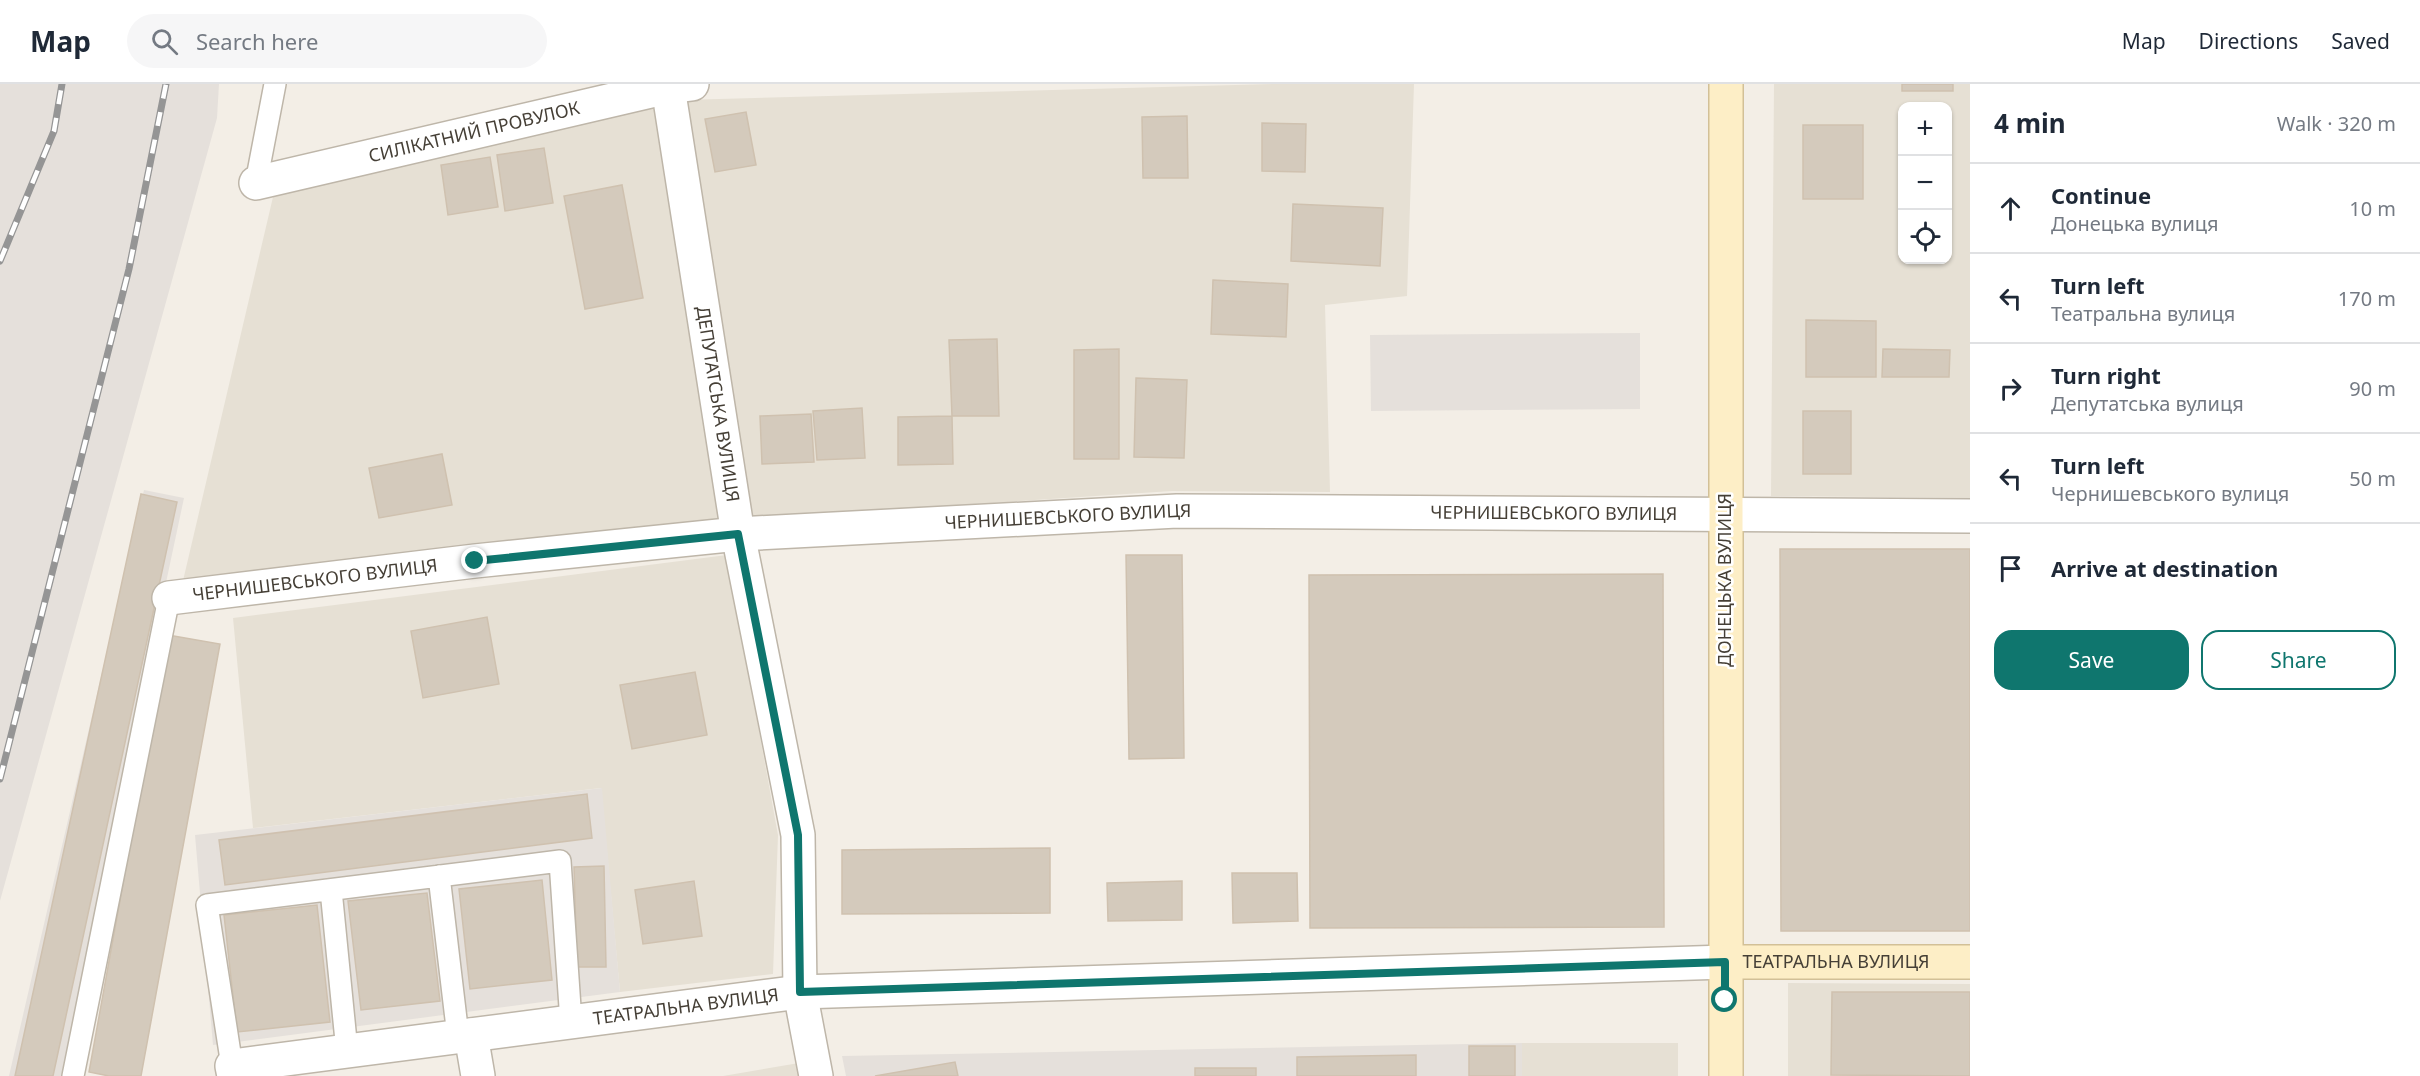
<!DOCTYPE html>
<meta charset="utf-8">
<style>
:root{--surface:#fff;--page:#f6f6f7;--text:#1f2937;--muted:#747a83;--line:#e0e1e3;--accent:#0f766e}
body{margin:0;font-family:"Noto Sans",sans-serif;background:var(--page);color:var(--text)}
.controls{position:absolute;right:18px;top:18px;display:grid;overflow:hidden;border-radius:12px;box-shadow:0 2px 4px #0004}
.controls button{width:54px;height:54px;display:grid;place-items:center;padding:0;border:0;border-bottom:2px solid var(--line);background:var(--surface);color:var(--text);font:30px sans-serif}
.stop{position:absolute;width:18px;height:18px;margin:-14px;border:4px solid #0f766e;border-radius:50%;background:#fff}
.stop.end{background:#0f766e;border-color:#fff;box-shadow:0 2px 6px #0008}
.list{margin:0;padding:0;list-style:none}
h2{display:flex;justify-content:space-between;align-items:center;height:78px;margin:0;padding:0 24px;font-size:26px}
h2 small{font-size:20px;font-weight:400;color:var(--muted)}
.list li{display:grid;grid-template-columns:39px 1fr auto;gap:18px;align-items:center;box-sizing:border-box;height:90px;padding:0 24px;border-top:2px solid var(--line)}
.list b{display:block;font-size:22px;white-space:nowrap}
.list p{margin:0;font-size:20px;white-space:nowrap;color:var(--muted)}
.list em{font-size:20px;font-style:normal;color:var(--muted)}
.actions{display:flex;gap:12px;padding:18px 24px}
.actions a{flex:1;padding:14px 0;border:2px solid var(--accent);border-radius:18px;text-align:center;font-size:21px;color:var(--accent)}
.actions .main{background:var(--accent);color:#fff}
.icon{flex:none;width:33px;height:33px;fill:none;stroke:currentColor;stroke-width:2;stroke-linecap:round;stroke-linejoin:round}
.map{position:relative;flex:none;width:1970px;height:992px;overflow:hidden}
header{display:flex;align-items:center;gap:36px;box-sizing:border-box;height:84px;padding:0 30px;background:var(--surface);border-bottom:2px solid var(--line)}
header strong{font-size:28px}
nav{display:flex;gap:33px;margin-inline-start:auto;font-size:21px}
.search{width:420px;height:54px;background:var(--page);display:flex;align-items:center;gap:15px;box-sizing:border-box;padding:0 21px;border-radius:33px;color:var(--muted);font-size:22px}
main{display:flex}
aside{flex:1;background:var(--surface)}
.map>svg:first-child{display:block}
</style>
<header>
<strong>Map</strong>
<div class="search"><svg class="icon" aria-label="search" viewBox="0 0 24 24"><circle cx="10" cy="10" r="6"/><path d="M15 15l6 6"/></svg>Search here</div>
<nav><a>Map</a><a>Directions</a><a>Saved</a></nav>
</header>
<main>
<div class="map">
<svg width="1970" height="992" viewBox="0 0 1970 992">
<rect width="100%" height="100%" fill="#f3eee6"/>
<path fill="#e6e0d4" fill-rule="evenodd" d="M1273 0H1414L1407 212 1325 221 1330 408 1172 407 748 435 683 16Z
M1774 0H1970V414L1771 412ZM1902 22H1948V176H1902Z
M655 17 723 439 182 501 273 113Z
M727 471 778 751 773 890 620 908 601 704 253 744 233 534Z
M1788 899 1970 900V992H1788Z
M1522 959H1678V992H1522Z
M799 979 801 992H723Z"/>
<path fill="#e5e0db" d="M0 0H219L217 34 0 817Z
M1640 249V325L1371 327 1370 251Z
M144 406 184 414 61 992H9Z
M602 704 620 908 213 961 195 751Z
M1522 959V992H846L842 972Z"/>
<path fill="#d4cabc" stroke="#cfc1af" stroke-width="1.5" d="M1902 0H1953V7H1902Z
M746 28 756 81 715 88 705 35Z
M1187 32 1188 94H1143L1142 33Z
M1262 39 1306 40 1305 88 1262 87Z
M1803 41H1863V115H1803Z
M544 64 553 119 505 127 497 71Z
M490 73 498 123 448 131 441 81Z
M622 101 643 214 585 225 564 112Z
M1293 120 1383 124 1380 182 1291 177Z
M1213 196 1288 200 1286 253 1211 250Z
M1806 236 1876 237V293H1806Z
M997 255 999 332H952L949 256Z
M1119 265V375H1074V266Z
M1883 265 1950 266 1949 293H1882Z
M1136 294 1187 296 1184 374 1134 373Z
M862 324 865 374 817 376 813 327Z
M1803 327H1851V390H1803Z
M811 330 814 378 762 380 760 332Z
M952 332 953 380 898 381V333Z
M442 370 452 421 379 434 369 384Z
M141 410 177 418 53 992H15Z
M1780 465H1970V847H1781Z
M1126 471H1182L1184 674 1129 675Z
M1663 490 1664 843 1310 844 1309 491Z
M487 533 499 600 423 614 411 547Z
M168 551 220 560 141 992H109L89 988Z
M695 588 707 651 632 665 620 601Z
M587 710 592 754 225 801 219 756Z
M1050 764V829L842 830V766Z
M604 782 606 883H577L574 783Z
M1232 789H1297L1298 837 1233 839Z
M542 796 552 896 470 905 459 805Z
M694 797 702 852 643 860 635 806Z
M1182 797V836L1108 837 1107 799Z
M427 809 440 917 361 926 348 817Z
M317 821 330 938 237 948 224 831Z
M1832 908H1970V992L1831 991Z
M1469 962H1515V992H1469Z
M1416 971V992H1297V973Z
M955 978 958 992H875Z
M1195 984H1256V992H1195Z"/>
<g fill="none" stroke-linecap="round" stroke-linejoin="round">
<defs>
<path id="lane" d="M256 99 275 0
M439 792 458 952
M331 806 347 967
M232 982 207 821 560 777 571 938
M73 992 169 514"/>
<g id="street">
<path id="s1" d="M668 3 738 450 798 751 800 908 816 992"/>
<path id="s2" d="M256 99 668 3 692 0"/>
<path id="s3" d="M169 514 475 477 738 450 1177 427 1970 432"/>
<path d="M471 951 478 992"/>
<path id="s4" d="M234 992 232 982 800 908 1725 878"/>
</g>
<g id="secondary">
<path d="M1726 0V992"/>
<path id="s5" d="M1725 878H1970"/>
</g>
</defs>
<use href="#lane" stroke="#beb6a9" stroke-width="24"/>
<use href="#street" stroke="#beb6a9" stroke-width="36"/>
<use href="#secondary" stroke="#d2c097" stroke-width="36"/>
<use href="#lane" stroke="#fff" stroke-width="21"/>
<use href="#street" stroke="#fff" stroke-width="33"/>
<use href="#secondary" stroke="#fdeec6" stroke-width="33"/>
<defs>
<path id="rail" d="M0 177 54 47 62 0
M0 695 129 185 166 0"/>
</defs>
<use href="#rail" stroke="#959595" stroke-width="7"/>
<use href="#rail" stroke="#fff" stroke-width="4.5" stroke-dasharray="14" stroke-linecap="butt"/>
</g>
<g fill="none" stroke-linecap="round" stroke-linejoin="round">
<path stroke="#0f766e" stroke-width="8" d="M475 477 738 450 798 751 800 908 1725 878V916"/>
</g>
<g text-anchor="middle" stroke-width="5" stroke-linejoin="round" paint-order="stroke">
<g font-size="18" fill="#453f36" stroke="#fff">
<text dy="6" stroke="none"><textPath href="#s2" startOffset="224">СИЛІКАТНИЙ ПРОВУЛОК</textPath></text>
<text dy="6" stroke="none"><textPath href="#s1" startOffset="321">ДЕПУТАТСЬКА ВУЛИЦЯ</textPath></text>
<text dy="6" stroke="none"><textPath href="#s3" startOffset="1389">ЧЕРНИШЕВСЬКОГО ВУЛИЦЯ</textPath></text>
<text dy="6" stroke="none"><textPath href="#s3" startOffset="903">ЧЕРНИШЕВСЬКОГО ВУЛИЦЯ</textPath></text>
<text dy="6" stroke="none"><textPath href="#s3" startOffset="147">ЧЕРНИШЕВСЬКОГО ВУЛИЦЯ</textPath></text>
<text transform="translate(1725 496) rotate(-90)" y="6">ДОНЕЦЬКА ВУЛИЦЯ</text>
<text dy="6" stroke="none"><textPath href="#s5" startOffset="111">ТЕАТРАЛЬНА ВУЛИЦЯ</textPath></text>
<text dy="6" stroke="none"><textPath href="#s4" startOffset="468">ТЕАТРАЛЬНА ВУЛИЦЯ</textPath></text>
</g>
</g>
</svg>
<div class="controls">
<button>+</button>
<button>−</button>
<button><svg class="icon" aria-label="locate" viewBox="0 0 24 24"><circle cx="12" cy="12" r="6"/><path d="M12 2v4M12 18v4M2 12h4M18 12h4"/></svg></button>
</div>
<div class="stop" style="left:1725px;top:916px"></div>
<div class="stop end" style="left:475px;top:477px"></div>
</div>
<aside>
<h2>4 min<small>Walk · 320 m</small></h2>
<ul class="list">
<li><svg class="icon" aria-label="ahead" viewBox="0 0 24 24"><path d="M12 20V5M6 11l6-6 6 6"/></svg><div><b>Continue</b><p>Донецька вулиця</p></div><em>10 m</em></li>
<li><svg class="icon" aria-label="left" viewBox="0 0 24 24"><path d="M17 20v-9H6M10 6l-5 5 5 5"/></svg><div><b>Turn left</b><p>Театральна вулиця</p></div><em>170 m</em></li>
<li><svg class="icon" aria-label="right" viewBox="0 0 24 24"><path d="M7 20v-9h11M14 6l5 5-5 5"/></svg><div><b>Turn right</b><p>Депутатська вулиця</p></div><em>90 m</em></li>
<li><svg class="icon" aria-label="left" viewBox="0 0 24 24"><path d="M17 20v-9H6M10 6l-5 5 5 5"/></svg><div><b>Turn left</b><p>Чернишевського вулиця</p></div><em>50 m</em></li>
<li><svg class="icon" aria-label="arrive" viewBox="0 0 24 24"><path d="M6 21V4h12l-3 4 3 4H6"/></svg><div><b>Arrive at destination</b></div></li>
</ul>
<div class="actions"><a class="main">Save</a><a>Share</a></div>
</aside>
</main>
